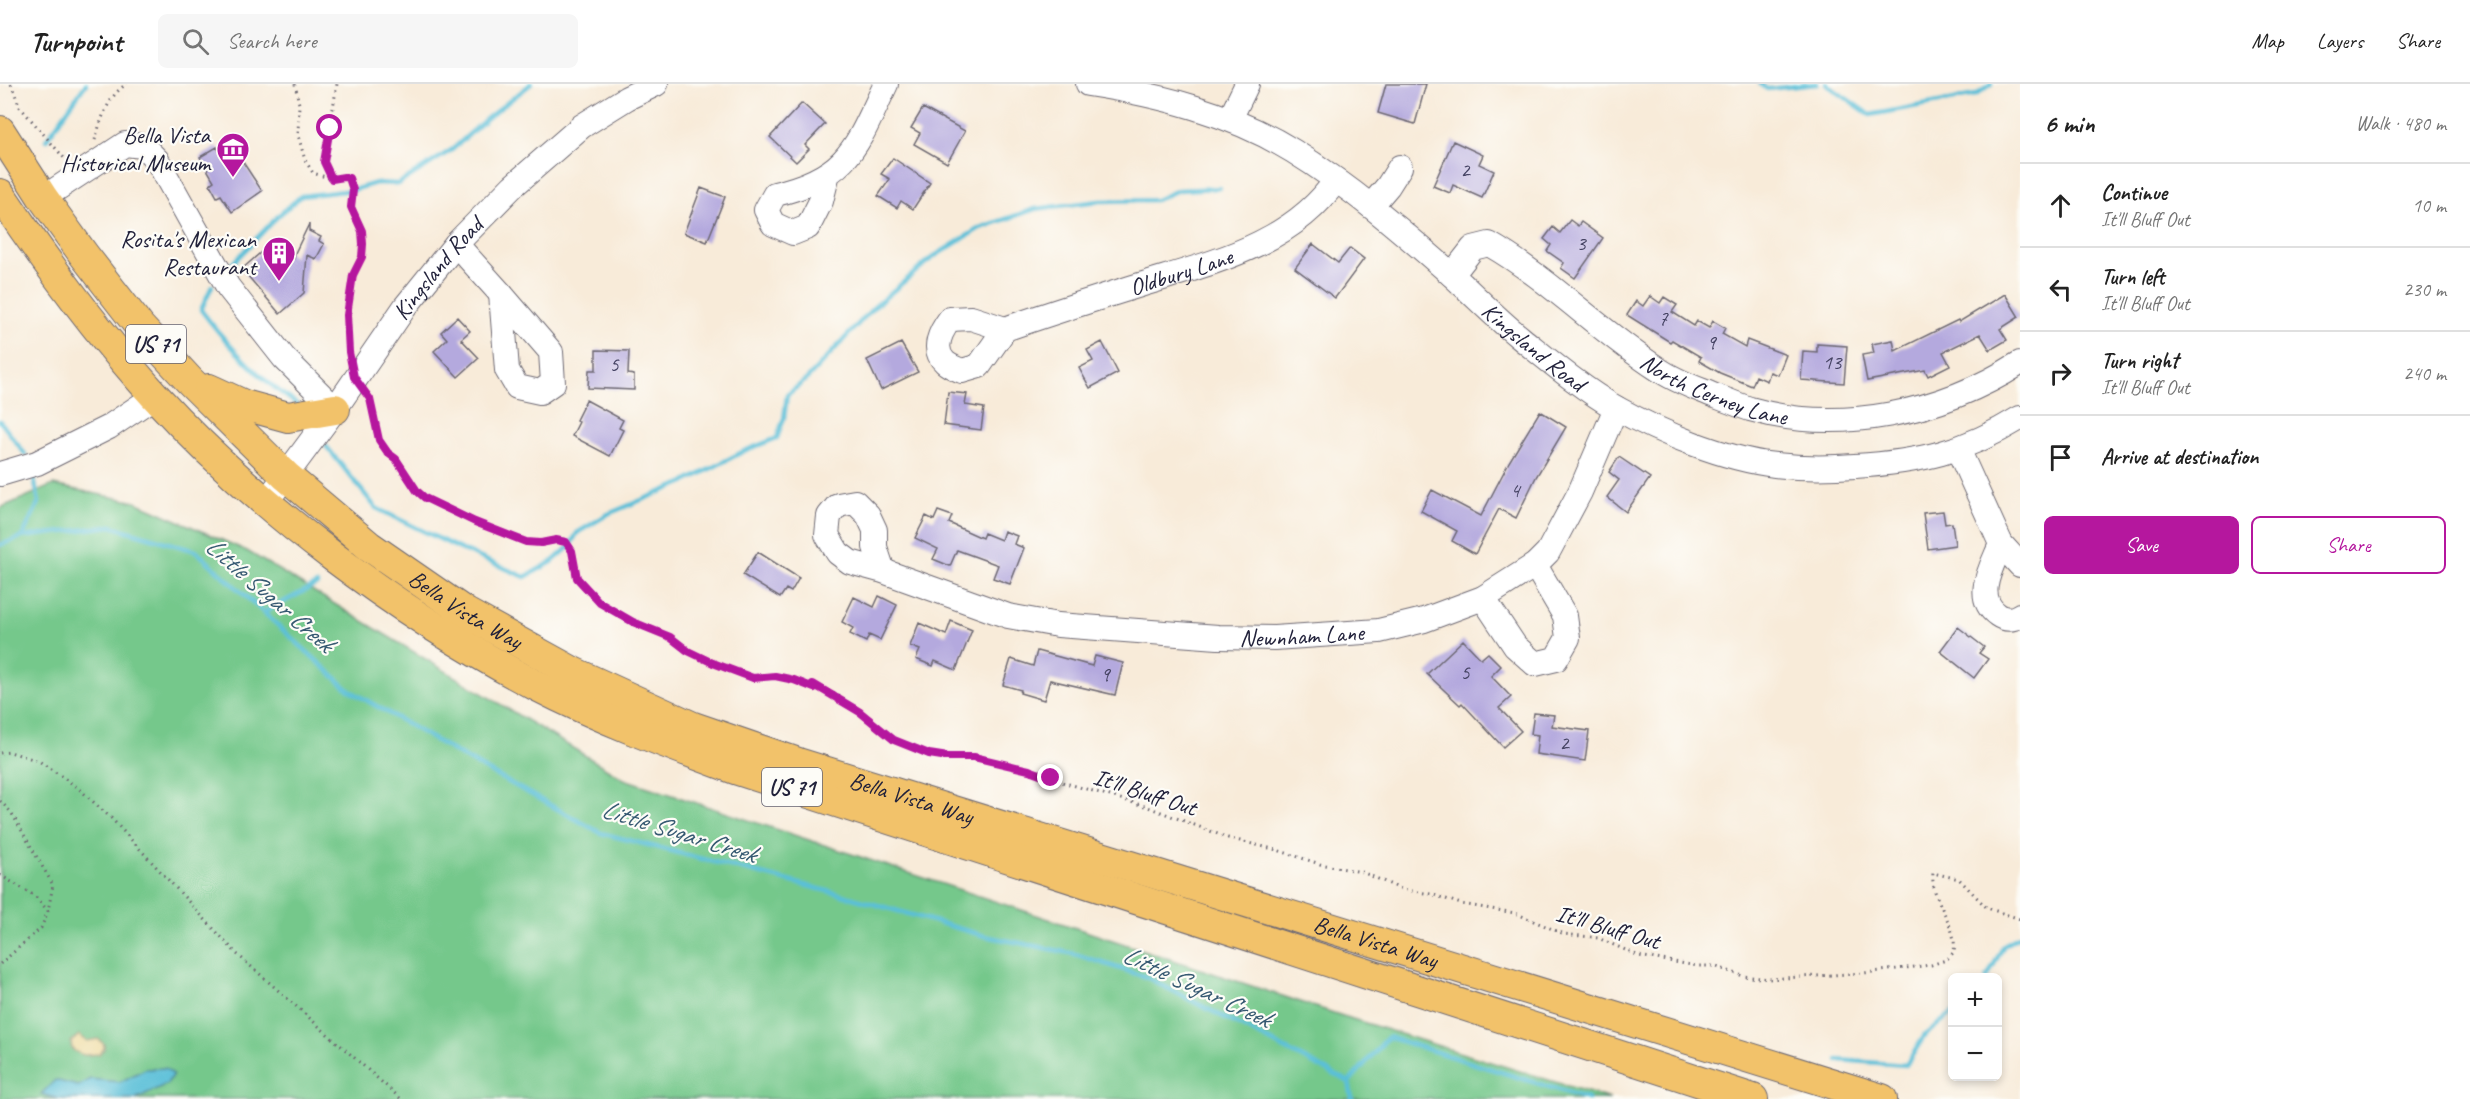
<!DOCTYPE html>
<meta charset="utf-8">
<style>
:root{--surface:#fff;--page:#f6f6f6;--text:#222;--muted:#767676;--line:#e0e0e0;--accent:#b5179e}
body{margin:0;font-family:Caveat,sans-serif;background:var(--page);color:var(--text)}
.controls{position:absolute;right:18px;bottom:18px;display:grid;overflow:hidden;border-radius:9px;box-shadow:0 3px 9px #0003}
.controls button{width:54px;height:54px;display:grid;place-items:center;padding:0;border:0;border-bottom:2px solid var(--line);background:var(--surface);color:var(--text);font:30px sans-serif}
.stop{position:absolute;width:18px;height:18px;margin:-14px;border:4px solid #b5179e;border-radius:50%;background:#fff}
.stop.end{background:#b5179e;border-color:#fff;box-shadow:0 2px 6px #0008}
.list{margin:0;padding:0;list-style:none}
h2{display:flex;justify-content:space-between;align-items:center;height:78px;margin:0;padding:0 24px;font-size:26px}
h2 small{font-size:20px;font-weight:400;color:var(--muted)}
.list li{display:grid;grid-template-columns:39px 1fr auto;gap:18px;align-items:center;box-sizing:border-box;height:84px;padding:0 24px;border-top:2px solid var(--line)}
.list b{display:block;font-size:22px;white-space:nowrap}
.list p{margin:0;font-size:20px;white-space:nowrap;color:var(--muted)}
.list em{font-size:20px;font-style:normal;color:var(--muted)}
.actions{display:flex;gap:12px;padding:18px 24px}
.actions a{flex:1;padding:14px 0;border:2px solid var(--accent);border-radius:9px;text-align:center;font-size:21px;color:var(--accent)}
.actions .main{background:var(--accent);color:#fff}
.icon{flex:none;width:33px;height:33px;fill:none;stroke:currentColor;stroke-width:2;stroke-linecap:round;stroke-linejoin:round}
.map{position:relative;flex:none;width:2020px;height:1015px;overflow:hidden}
header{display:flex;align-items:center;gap:36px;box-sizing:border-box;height:84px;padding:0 30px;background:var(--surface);border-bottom:2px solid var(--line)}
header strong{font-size:28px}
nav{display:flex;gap:33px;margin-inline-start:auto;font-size:21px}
.search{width:420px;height:54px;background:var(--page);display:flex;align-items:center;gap:15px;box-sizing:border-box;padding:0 21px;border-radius:9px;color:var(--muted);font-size:22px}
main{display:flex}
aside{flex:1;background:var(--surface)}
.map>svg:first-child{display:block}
</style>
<header>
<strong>Turnpoint</strong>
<div class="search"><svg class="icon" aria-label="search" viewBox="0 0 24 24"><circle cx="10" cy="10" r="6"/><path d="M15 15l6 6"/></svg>Search here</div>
<nav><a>Map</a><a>Layers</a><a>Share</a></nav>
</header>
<main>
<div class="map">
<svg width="2020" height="1015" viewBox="0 0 2020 1015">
<rect width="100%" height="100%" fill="#fdfcf7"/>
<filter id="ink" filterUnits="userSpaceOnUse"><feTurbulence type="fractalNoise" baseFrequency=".0167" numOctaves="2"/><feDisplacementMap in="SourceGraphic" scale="12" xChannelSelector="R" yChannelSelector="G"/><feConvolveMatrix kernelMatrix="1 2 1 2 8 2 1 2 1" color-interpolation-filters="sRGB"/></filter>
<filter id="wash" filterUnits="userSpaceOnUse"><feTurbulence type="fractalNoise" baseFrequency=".008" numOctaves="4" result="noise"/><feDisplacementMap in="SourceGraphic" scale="24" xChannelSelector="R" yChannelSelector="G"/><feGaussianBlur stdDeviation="1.35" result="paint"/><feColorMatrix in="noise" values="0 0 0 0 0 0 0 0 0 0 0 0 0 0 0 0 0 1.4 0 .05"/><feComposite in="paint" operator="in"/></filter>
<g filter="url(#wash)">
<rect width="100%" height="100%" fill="#f8ebd9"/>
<path fill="#74c88b" stroke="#4b7563" stroke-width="1.5" d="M53 401 136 418 247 467 624 695 1346 933 1610 1015H0V424Z"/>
<path fill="#eeda9e" stroke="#887e6c" stroke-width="1.5" d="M79 951 87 957 98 955 104 960V965L99 970C87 971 82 973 72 965L71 958Z"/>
<path fill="#5abfd8" stroke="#3e708a" stroke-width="1.5" d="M165 984 173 990 167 1000 135 1015H59L41 1010 55 996 78 1002 90 995 120 998 145 985Z"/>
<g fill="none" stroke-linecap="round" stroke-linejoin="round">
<path stroke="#5abfd8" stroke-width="4.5" d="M1760 0 1767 5 1817 0
M1826 0 1870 31 1976 11 1992 0
M46 56 86 0
M229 183 279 131 301 112 353 106 376 99 398 100 453 65 486 35 531 0
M212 202 201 226C229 263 259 295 297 320
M0 337 25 370
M326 362 376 424 458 464 525 493 552 478 570 462 577 449 608 430 687 397 744 367 777 354 784 334 787 311 807 295 873 224 933 173 980 144 1035 125 1099 117 1156 116 1178 106 1219 104
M22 453 39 418 33 390
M0 461 22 453 111 442 196 467 349 606 481 683 601 749 839 810 985 852 1075 870 1146 893 1349 998 1352 1015
M265 528 317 500
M1987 894 2004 861 2020 852
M1838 976 1906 981 1925 951 1952 929
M1349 998 1388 953 1588 1015"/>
</g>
<g id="blocks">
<path fill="#b4a9de" d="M1386 0H1426L1415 40 1378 29Z
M802 19 825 40 805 61 809 65 796 78 770 53Z
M923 24 965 47 947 79 914 60 920 49 911 44Z
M1453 57 1483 71 1479 80 1494 87 1482 114 1453 101 1450 109 1433 102Z
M217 63 227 80 239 72 262 107 232 128 221 111 217 113 210 100 214 97 200 73Z
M893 74 930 99 913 125 901 117 897 124 878 112 890 95 881 90Z
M701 104 725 113 707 158 684 149Z
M1570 136 1578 142 1581 138 1603 154 1575 194 1561 184 1564 179 1547 167 1551 161 1544 155 1553 143 1560 149Z
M309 140V147L321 153 319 157 324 160 316 175 307 171 304 209 280 230 242 185 277 154 294 174 295 169Z
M1313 160 1338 179 1350 164 1364 175 1335 214 1295 184Z
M2005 210 2019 233 2000 245 2007 256 1990 266 1980 250 1943 268 1950 281 1928 292 1925 286 1867 297 1862 271 1874 269 1872 260 1893 256 1895 267 1958 236 1959 238Z
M1650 212 1660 219 1664 213 1677 221 1672 228 1694 242 1697 237 1709 244 1713 237 1725 244 1722 250 1745 263 1747 256 1786 271 1778 291 1770 288 1767 297 1756 292 1752 302 1720 289 1699 277 1701 273 1672 256 1670 258 1627 231 1636 217 1643 222Z
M457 233 470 247 461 255 479 274 458 293 434 267 447 255 441 248Z
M1102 258 1118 289 1090 304 1079 284 1093 277 1087 266Z
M901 259 918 288 881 306 867 276Z
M1817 260 1847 262 1844 299 1801 296 1803 267 1817 268Z
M596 266 629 267 628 290 634 291V306L588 304 589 286H596Z
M948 308 967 310 965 321 984 324 981 346 944 341Z
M586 316 623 336 619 344 623 346 610 372 572 352 579 338 576 336Z
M1540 327 1566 343 1536 393 1516 434 1499 425 1475 470 1452 457 1457 447 1421 427 1432 406 1481 432 1509 378Z
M1619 373 1650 394 1626 428 1607 413 1619 396 1609 388Z
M938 427 952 432 949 439 982 454 984 449 1001 456 1004 447 1017 452 1014 460 1024 464 1010 500 993 494 998 481 957 466 950 482 933 475 938 465 915 454 926 432 934 436Z
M1943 427 1945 440 1952 439 1955 461 1928 465 1923 429Z
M758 468 799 494 791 508 786 505 780 514 743 491Z
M879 512 897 521 880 556 869 551 866 558 850 550 853 544 842 538 854 513 874 523Z
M951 537 972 546 956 586 935 577 933 582 916 575 920 566 910 562 919 539 946 551Z
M1958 543 1984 563 1979 569 1988 575 1974 594 1940 567Z
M1463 556 1481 575 1488 569 1501 582 1491 592 1511 613 1499 624 1521 647 1503 663 1462 619 1460 621 1427 590Z
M1037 567 1092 582 1095 572 1123 579 1115 611 1050 596 1044 616 1020 609 1021 606 1003 601 1011 575 1033 582Z
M1534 629 1554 631 1552 642 1589 647 1585 677 1536 670 1538 651 1531 650Z"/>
</g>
</g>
<g filter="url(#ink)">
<use href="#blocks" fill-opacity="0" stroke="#6d6872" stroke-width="1.5"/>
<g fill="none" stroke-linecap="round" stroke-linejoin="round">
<defs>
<g id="minor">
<path id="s1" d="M1088 0C1160 11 1231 29 1293 67 1350 102 1402 147 1452 191 1475 212 1497 235 1522 255 1552 279 1583 305 1616 324 1661 349 1724 375 1775 381 1801 384 1829 384 1855 382 1919 378 1965 368 2020 334"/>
<path d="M1230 35 1247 0"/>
<path d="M828 89 821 117 808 143 793 149 773 140 766 126 775 110C849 93 856 63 886 0"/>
<path d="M43 114 125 60 143 62 157 76 228 203 284 274 335 325"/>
<path d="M1371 122 1388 102 1400 83"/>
<path d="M456 160 501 210"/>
<path id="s2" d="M1452 191 1473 164 1489 160C1550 195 1599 247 1658 285 1675 297 1696 304 1715 312 1727 316 1738 321 1750 325 1840 351 1942 329 2020 279"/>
<path d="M501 210 551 268 553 299 540 308 517 303 507 286Z"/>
<path id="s3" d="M1005 245 979 282 962 287C957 285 949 282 945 278 931 265 941 247 950 235L971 234 1005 245C1050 229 1095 215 1140 201 1210 179 1292 161 1336 96"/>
<path d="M1958 365 2001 460 2020 481"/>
<path d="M0 390 37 379 109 343 155 312"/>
<path id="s4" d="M266 418 335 325 405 223 456 160 513 102 582 42 627 14 656 0"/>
<path d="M2001 460C1993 481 1972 513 1998 531 2005 536 2013 536 2020 531"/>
<path id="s5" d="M883 487 850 478 838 469 827 451 829 432 838 421 855 418 868 431 875 446V463L883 487 1008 532 1058 541 1218 553 1274 554 1379 547 1424 536 1483 514 1535 481 1548 468 1580 408 1616 324"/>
<path d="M1483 514 1515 562 1535 580 1556 575 1568 554 1565 532 1535 481"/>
</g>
<g id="major">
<path id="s6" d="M0 47 43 114 84 171 140 243 189 296 286 392 369 462 466 529 573 588 693 643 798 679 1882 1015"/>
<path d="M0 110C47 180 97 248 154 311 259 426 399 530 537 602 601 635 668 660 735 685L1753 1015"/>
<path d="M209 305 244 321 288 333 335 325"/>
</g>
</defs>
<use href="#minor" stroke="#6d6872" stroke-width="26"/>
<use href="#major" stroke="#6d6872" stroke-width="32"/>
<path stroke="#6d6872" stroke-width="3" stroke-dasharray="1.5 4.5" stroke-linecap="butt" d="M11 0 20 23 65 75
M295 0 299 20 298 51 305 76 313 89 332 95
M95 56C101 36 108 11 127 0
M332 95 344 92 349 94 353 106 351 123 362 147 363 160 359 181 353 191 347 231 349 270
M332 95 324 78 337 0
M367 310 370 315 379 355 388 369 396 375 417 407 425 414 475 438 526 458 541 459 557 456 566 458 572 467 577 494 600 519 633 538 670 553 688 567 713 579 753 594 775 592 794 596 814 604 813 600 840 613 894 656 929 670 948 673H974L1029 686 1055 696 1148 723 1228 754 1277 766 1320 780 1362 788 1401 805 1431 810 1461 820 1515 829 1564 850 1598 854 1639 872 1697 882H1714L1743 892 1769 895 1864 889 1931 881 1946 876 1954 868C1958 840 1930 817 1933 789L1959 795 1987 824 2020 835
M0 669 10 668 39 677 77 703 111 734 237 870 401 1015
M0 717 11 728 53 801 48 827
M0 791 35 812 48 827 41 844 0 880"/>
<use href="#minor" stroke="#fff" stroke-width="24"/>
<use href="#major" stroke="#f2c26a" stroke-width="30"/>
</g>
</g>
<g fill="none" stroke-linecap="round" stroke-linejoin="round" filter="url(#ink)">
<path stroke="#b5179e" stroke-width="8" d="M330 44 324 78 332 95 344 93 349 94 353 106 351 123 362 147 363 160 362 173 353 191 347 231 349 268 354 293 370 315 379 356 388 369 396 375 417 407 425 414 475 438 526 458 541 459 556 456 566 458 572 467 577 494 600 519 633 538 670 553 688 567 713 579 753 594 775 592 794 596 814 604 813 600 860 628 894 656 929 670 948 673H974L1029 686 1051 694"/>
</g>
<defs>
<symbol id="museum-pin" viewBox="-11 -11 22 30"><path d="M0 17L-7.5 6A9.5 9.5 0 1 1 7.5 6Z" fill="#b5179e" stroke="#fdfcf7"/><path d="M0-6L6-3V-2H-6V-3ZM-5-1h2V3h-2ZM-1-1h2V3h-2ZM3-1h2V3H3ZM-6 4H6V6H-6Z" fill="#fff"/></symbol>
<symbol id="building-pin" viewBox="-11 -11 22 30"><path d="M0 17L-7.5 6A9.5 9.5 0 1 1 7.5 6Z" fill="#b5179e" stroke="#fdfcf7"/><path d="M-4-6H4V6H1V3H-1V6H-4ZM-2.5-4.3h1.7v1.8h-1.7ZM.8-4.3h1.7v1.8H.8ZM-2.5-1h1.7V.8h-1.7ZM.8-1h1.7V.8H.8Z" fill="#fff"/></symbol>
</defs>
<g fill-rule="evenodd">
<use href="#museum-pin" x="214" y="46" width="38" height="52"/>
<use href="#building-pin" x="260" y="150" width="38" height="52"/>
</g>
<g text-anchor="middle" stroke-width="4.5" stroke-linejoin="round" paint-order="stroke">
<g font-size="21" fill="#464464">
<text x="1465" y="93">2</text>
<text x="1581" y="166">3</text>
<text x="1663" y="241">7</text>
<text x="1711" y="265">9</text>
<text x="1832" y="285">13</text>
<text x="614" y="287">5</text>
<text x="1515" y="413">4</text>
<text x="1465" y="595">5</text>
<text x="1105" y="597">9</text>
<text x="1564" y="666">2</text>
</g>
<g fill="#fdfcf7" stroke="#646373" stroke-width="1.5">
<rect x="126" y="241" width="60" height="38" rx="4.5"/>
<rect x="762" y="684" width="60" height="38" rx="4.5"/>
</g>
<g font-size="22" font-weight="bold" fill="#22223b">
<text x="156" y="268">US 71</text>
<text x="792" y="711">US 71</text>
</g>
<g font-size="24" fill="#22223b" stroke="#fdfcf7" text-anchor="end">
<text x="210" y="59">Bella Vista<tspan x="210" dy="28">Historical Museum</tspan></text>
<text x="256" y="163">Rosita's Mexican<tspan x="256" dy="28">Restaurant</tspan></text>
</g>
<g font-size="24" fill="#22223b" stroke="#fdfcf7">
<text dy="8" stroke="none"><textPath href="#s4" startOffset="290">Kingsland Road</textPath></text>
<text dy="8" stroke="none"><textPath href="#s3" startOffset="372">Oldbury Lane</textPath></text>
<text dy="8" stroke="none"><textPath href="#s1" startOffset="528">Kingsland Road</textPath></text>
<text dy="8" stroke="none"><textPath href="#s2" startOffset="321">North Cerney Lane</textPath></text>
<text dy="8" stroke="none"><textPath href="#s6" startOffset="674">Bella Vista Way</textPath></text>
<text dy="8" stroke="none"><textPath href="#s5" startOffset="626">Newnham Lane</textPath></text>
<text transform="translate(1145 708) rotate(18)" y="8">It'll Bluff Out</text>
<text dy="8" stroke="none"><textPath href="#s6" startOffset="1160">Bella Vista Way</textPath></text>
<text transform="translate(1608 843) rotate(16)" y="8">It'll Bluff Out</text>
<text dy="8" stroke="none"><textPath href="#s6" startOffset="1646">Bella Vista Way</textPath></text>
</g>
<g font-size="26" font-style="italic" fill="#365972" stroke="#fdfcf7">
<text transform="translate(270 510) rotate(41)" y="9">Little Sugar Creek</text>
<text transform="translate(679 747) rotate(17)" y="9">Little Sugar Creek</text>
<text transform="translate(1197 902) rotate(25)" y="9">Little Sugar Creek</text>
</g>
</g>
</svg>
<div class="controls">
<button>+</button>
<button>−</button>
</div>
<div class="stop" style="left:330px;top:44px"></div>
<div class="stop end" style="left:1051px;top:694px"></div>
</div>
<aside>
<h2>6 min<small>Walk · 480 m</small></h2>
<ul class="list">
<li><svg class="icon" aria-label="ahead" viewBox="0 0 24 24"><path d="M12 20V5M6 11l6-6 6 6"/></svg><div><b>Continue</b><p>It'll Bluff Out</p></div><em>10 m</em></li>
<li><svg class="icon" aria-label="left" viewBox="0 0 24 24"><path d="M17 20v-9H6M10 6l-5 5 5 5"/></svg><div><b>Turn left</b><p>It'll Bluff Out</p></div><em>230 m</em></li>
<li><svg class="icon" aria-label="right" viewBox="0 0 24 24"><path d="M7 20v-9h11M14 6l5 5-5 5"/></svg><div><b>Turn right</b><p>It'll Bluff Out</p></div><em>240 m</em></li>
<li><svg class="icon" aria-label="arrive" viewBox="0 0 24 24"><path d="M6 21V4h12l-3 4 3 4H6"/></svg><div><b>Arrive at destination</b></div></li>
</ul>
<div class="actions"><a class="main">Save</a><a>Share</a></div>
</aside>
</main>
